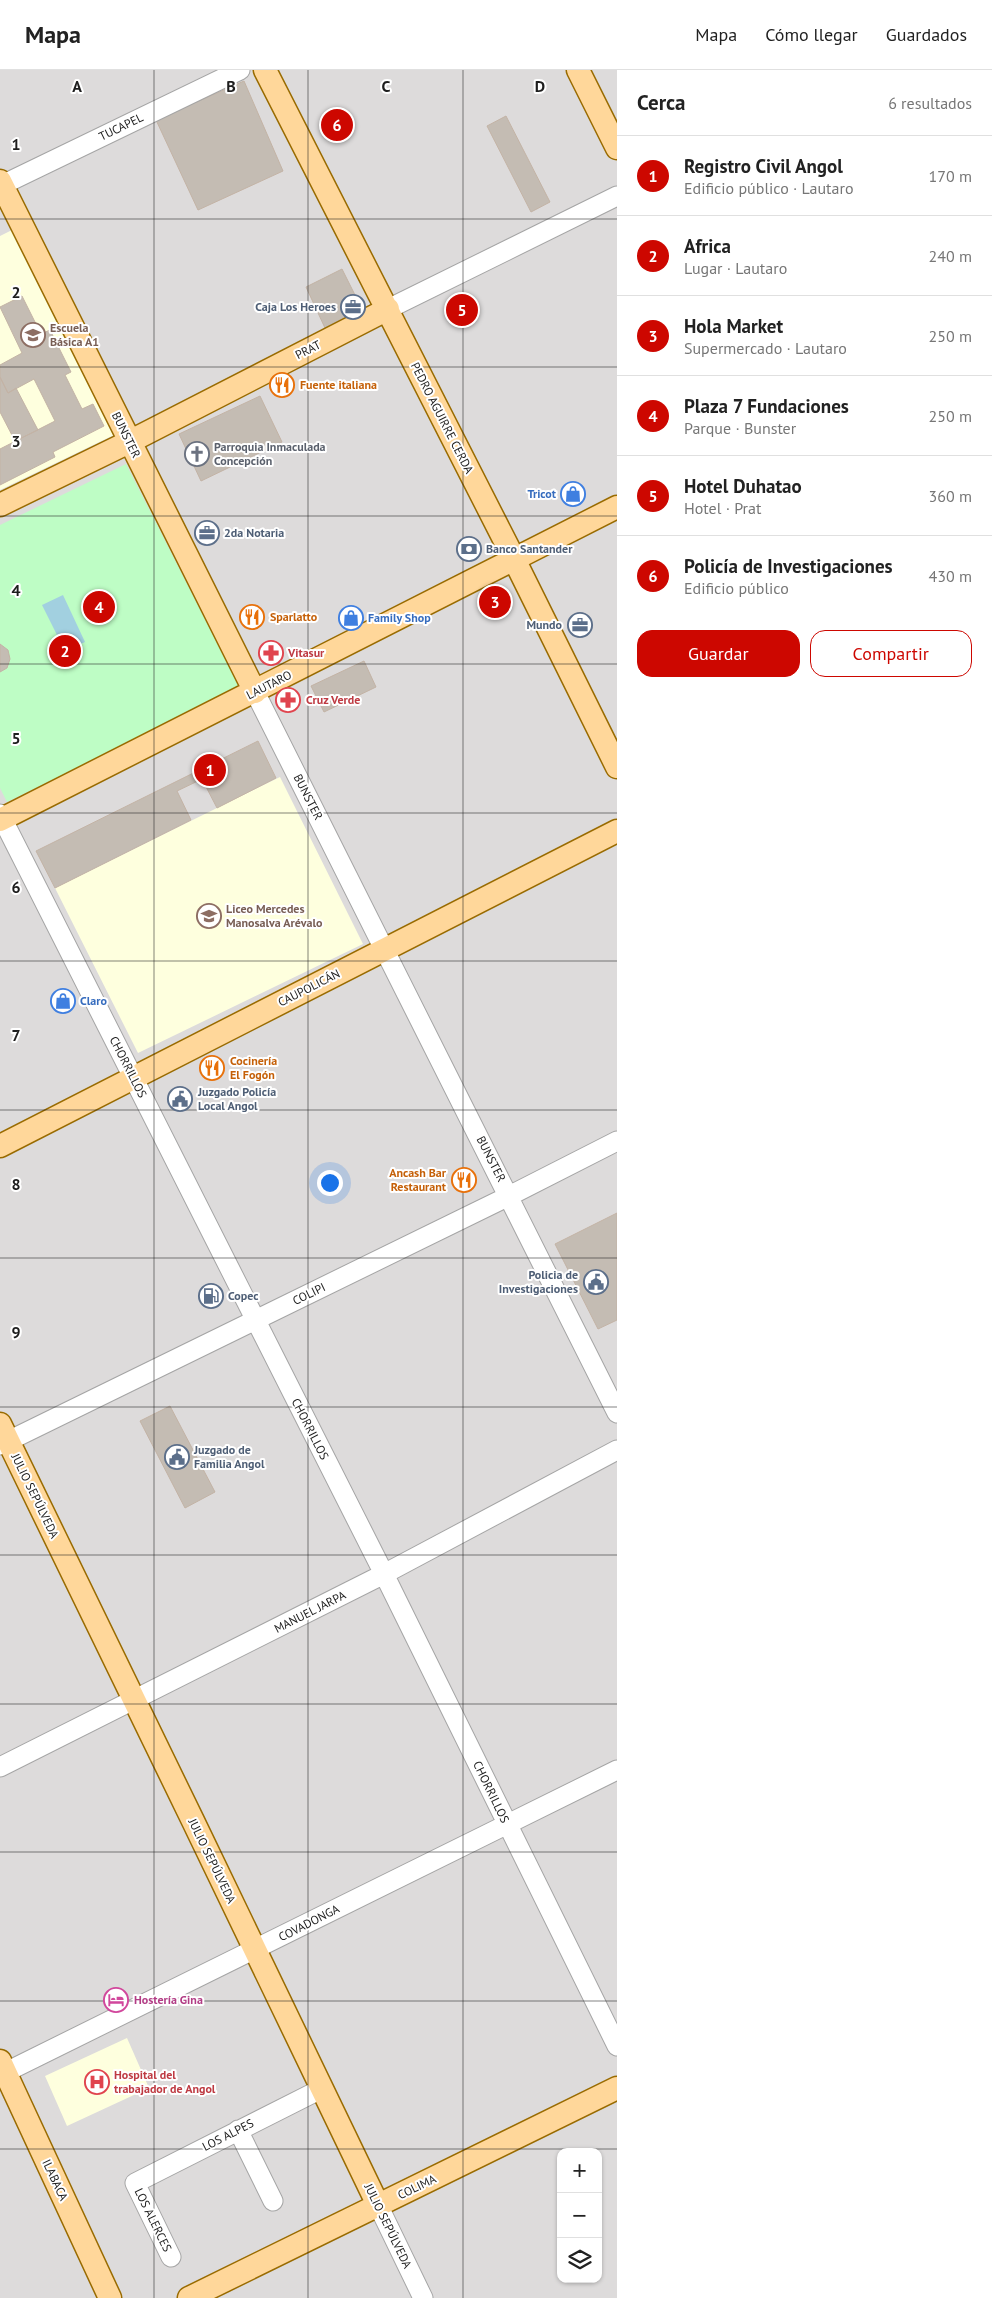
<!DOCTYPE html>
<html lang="es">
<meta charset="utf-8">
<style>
:root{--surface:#fff;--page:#f2f2f2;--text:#222;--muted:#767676;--line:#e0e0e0;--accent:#cd0700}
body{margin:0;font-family:"PT Sans",sans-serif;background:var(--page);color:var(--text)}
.controls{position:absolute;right:15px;bottom:15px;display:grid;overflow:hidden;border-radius:10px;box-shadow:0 1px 4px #0004}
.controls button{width:45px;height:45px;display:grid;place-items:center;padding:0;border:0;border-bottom:1px solid var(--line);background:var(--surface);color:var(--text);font:25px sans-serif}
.you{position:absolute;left:329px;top:1112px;width:18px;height:18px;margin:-12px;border:4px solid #fff;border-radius:50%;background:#1a73e8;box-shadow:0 0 0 8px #1a73e833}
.badge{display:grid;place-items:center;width:32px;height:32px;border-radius:50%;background:var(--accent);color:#fff;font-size:16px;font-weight:700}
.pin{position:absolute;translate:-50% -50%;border:2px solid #fff;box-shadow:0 1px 5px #0006}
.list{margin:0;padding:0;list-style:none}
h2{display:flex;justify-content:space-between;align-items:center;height:65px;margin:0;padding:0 20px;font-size:21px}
h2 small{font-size:16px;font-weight:400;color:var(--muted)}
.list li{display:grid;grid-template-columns:32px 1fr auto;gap:15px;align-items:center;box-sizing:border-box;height:80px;padding:0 20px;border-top:1px solid var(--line)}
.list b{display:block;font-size:19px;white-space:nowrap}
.list p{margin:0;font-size:16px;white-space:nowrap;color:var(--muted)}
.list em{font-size:16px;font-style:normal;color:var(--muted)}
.actions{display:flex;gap:10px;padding:15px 20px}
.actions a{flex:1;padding:11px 0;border:1px solid var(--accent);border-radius:15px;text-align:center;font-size:18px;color:var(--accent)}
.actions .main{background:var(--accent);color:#fff}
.icon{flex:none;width:28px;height:28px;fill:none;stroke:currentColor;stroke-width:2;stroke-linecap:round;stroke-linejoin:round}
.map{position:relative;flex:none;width:617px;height:2228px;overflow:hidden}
header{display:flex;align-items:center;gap:30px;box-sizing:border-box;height:70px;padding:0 25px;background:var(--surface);border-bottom:1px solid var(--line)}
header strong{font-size:24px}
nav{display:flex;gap:28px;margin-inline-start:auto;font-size:18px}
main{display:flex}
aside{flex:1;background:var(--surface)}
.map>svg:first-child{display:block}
</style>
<header>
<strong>Mapa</strong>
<nav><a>Mapa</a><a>Cómo llegar</a><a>Guardados</a></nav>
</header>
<main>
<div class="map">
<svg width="617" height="2228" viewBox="0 0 617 2228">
<rect width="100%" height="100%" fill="#f0ece4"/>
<path fill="#dddbdb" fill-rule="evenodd" d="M0 0H617V2228H0ZM561 2082H598V2209H561Z"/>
<path fill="#feffde" d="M12 160 116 364 0 420V166Z
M280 707 363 874 138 983 55 818Z
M127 1968 149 2018 67 2056 45 2006Z"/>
<path fill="#befdc5" d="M126 394 240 618 7 732 0 718V455Z"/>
<path fill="#a2d0e0" d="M63 525 85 572 65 581 42 535Z"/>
<path fill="#c4bcb3" stroke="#c3b3a5" d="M244 11 283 101 198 140 156 50Z
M506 46 550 132 531 142 487 56Z
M342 199 363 241 325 258 306 217Z
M22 226 41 264 50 260 71 302 65 305 82 339 93 334 104 356 53 382 55 387 0 415V379L55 351 34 309 8 323 0 307V295L22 283 0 237Z
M0 307 8 323 16 318 38 360 15 371 0 342Z
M260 326 282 372 201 411 179 364Z
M0 574 8 580 10 589 7 598 0 602Z
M364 591 376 617 324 642 311 616Z
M258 671 276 708 217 738 202 709 177 721 191 750 55 818 36 781Z
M617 1143V1250L598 1259 555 1174Z
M170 1336 215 1422 185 1438 140 1351Z"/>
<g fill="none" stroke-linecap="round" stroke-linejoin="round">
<defs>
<path id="minor" d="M2 115 240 0
M388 239 617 126
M255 622 617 1343
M0 744 384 1504 617 1976
M0 1375 509 1126 617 1071
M0 1697 384 1504 617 1380
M0 2005 617 1700
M238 2060 273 2131
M378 2135 423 2228
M171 2187 135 2113 321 2019"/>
<path id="major" d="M265 0 507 475 617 697
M578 0 617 78
M0 111 255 622
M0 435 129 372 388 239
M0 750 617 437
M0 1076 617 761
M0 1354C128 1613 252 1875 378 2135
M0 1991 110 2228
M189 2228 617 2018"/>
</defs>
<use href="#minor" stroke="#a5a5a5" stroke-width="21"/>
<use href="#major" stroke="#996b00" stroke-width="25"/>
<use href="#minor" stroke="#fff" stroke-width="19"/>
<use href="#major" stroke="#ffd79a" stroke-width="22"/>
</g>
<path fill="none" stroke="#1e1e1e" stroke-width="1" stroke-opacity="0.55" d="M154 0V2228M308 0V2228M463 0V2228M0 149H617M0 297H617M0 446H617M0 594H617M0 743H617M0 891H617M0 1040H617M0 1188H617M0 1337H617M0 1485H617M0 1634H617M0 1782H617M0 1931H617M0 2079H617"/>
<defs>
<symbol id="office-ring" viewBox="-11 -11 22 22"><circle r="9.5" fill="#fff" stroke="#5c6f8a" stroke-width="1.5"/><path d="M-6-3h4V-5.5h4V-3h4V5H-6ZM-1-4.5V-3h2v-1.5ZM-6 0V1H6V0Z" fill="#5c6f8a"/></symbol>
<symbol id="school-ring" viewBox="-11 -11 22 22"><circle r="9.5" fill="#fff" stroke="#8d6e63" stroke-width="1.5"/><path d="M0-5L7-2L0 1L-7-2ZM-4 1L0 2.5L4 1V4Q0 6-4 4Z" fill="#8d6e63"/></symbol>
<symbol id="restaurant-ring" viewBox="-11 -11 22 22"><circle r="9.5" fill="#fff" stroke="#e8710a" stroke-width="1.5"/><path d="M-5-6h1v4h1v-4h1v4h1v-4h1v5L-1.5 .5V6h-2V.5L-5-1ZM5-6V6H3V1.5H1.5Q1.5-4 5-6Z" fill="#e8710a"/></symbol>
<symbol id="church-ring" viewBox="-11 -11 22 22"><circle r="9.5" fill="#fff" stroke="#6b7280" stroke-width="1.5"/><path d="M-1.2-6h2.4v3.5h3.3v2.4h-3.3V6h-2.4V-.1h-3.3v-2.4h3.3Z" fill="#6b7280"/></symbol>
<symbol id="shop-ring" viewBox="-11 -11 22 22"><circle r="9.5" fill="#fff" stroke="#3f7fe0" stroke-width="1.5"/><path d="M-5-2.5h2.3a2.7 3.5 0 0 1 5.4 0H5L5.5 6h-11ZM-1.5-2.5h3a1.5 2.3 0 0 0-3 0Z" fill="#3f7fe0"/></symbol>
<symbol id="bank-ring" viewBox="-11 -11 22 22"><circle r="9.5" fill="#fff" stroke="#5c6f8a" stroke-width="1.5"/><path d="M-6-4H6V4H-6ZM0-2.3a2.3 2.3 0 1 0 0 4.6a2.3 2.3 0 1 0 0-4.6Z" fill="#5c6f8a"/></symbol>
<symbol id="pharmacy-ring" viewBox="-11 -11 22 22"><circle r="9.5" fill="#fff" stroke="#e0444e" stroke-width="1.5"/><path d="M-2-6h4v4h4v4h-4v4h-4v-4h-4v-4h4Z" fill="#e0444e"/></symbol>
<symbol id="civic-ring" viewBox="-11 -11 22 22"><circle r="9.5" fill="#fff" stroke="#5c6f8a" stroke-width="1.5"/><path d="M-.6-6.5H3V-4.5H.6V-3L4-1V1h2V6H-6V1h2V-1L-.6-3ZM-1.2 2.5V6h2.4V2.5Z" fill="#5c6f8a"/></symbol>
<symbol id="fuel-ring" viewBox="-11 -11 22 22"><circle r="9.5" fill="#fff" stroke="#5c6f8a" stroke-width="1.5"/><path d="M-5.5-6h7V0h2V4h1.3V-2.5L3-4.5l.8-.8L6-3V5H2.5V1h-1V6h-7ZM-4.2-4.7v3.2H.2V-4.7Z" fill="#5c6f8a"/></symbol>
<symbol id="hotel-ring" viewBox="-11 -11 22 22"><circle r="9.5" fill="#fff" stroke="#d1479c" stroke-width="1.5"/><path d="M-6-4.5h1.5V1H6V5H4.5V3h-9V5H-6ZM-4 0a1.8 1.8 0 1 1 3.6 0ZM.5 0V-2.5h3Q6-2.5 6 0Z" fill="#d1479c"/></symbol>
<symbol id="hospital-ring" viewBox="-11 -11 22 22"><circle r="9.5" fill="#fff" stroke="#e0444e" stroke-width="1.5"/><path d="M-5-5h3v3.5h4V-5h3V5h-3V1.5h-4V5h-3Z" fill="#e0444e"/></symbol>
</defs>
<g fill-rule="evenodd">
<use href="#office-ring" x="339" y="223" width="28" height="28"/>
<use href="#school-ring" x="19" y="251" width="28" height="28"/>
<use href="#restaurant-ring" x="268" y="301" width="28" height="28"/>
<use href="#church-ring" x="183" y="370" width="28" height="28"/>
<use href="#shop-ring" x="559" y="410" width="28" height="28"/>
<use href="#office-ring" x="193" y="449" width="28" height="28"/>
<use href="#bank-ring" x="455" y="465" width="28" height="28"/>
<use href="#restaurant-ring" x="238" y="533" width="28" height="28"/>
<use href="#shop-ring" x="337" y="534" width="28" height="28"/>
<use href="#office-ring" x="566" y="541" width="28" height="28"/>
<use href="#pharmacy-ring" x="257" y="569" width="28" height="28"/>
<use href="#pharmacy-ring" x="274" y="616" width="28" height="28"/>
<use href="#school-ring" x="195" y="832" width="28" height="28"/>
<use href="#shop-ring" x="49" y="917" width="28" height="28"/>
<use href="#restaurant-ring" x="198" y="984" width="28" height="28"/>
<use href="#civic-ring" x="166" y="1015" width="28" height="28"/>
<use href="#restaurant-ring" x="450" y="1096" width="28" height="28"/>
<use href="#civic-ring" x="582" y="1198" width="28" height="28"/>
<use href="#fuel-ring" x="197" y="1212" width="28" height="28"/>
<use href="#civic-ring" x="163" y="1373" width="28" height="28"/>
<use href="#hotel-ring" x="102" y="1916" width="28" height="28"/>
<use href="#hospital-ring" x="83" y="1998" width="28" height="28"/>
</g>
<g text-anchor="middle" stroke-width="4" stroke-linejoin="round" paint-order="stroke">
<g font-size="12" fill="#1e1e1e" stroke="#fff">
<text transform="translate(121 57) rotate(-26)" y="4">TUCAPEL</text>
<text transform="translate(308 280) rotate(-27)" y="4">PRAT</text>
<text transform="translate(442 348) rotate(63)" y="4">PEDRO AGUIRRE CERDA</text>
<text transform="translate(126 365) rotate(64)" y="4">BUNSTER</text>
<text transform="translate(269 615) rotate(-27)" y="4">LAUTARO</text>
<text transform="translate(308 727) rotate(63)" y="4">BUNSTER</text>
<text transform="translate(309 918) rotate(-27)" y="4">CAUPOLICÁN</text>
<text transform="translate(128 997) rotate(63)" y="4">CHORRILLOS</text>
<text transform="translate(491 1089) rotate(63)" y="4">BUNSTER</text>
<text transform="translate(309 1224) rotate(-26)" y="4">COLIPI</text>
<text transform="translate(310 1359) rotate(63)" y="4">CHORRILLOS</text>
<text transform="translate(35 1426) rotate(64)" y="4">JULIO SEPÚLVEDA</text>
<text transform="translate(310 1542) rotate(-27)" y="4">MANUEL JARPA</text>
<text transform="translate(491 1722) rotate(64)" y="4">CHORRILLOS</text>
<text transform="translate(212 1791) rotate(64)" y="4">JULIO SEPÚLVEDA</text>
<text transform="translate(309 1853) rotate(-27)" y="4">COVADONGA</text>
<text transform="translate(228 2065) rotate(-27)" y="4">LOS ALPES</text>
<text transform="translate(55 2110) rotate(65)" y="4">ILABACA</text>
<text transform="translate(417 2117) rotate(-26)" y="4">COLIMA</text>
<text transform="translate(153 2150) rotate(64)" y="4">LOS ALERCES</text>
<text transform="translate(388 2156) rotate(64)" y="4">JULIO SEPÚLVEDA</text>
</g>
<g font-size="12" font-weight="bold" fill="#4e5e75" stroke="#fff" text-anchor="start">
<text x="336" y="241" text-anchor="end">Caja Los Heroes</text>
<text x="224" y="467">2da Notaria</text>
<text x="486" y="483">Banco Santander</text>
<text x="562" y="559" text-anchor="end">Mundo</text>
<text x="198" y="1026">Juzgado Policía<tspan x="198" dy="14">Local Angol</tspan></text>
<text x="578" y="1209" text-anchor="end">Policia de<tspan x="578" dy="14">Investigaciones</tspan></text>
<text x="228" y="1230">Copec</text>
<text x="194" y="1384">Juzgado de<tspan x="194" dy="14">Familia Angol</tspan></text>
</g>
<g font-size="12" font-weight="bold" fill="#785e54" stroke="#fff" text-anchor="start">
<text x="50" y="262">Escuela<tspan x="50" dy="14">Básica A1</tspan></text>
<text x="226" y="843">Liceo Mercedes<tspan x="226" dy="14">Manosalva Arévalo</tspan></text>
</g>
<g font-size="12" font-weight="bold" fill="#c56008" stroke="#fff" text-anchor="start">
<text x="300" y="319">Fuente italiana</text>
<text x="270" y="551">Sparlatto</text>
<text x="230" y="995">Cocinería<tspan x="230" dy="14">El Fogón</tspan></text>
<text x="446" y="1107" text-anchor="end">Ancash Bar<tspan x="446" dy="14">Restaurant</tspan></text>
</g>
<g font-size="12" font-weight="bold" fill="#5b616d" stroke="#fff" text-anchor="start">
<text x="214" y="381">Parroquia Inmaculada<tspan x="214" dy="14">Concepción</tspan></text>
</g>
<g font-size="12" font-weight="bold" fill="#366cbe" stroke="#fff" text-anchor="start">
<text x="556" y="428" text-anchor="end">Tricot</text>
<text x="368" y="552">Family Shop</text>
<text x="80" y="935">Claro</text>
</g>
<g font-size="12" font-weight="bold" fill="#be3a42" stroke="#fff" text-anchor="start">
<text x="288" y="587">Vitasur</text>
<text x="306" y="634">Cruz Verde</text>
<text x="114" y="2009">Hospital del<tspan x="114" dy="14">trabajador de Angol</tspan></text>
</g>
<g font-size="12" font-weight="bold" fill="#b23c85" stroke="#fff" text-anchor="start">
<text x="134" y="1934">Hostería Gina</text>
</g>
</g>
<g font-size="16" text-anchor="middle" font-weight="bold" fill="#1e1e1e" stroke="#fff" stroke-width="4" stroke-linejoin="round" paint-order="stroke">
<text x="77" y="22">A</text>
<text x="231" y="22">B</text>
<text x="386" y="22">C</text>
<text x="540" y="22">D</text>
<text x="16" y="80">1</text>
<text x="16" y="228">2</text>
<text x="16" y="377">3</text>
<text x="16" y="526">4</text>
<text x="16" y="674">5</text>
<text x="16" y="823">6</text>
<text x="16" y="971">7</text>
<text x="16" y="1120">8</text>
<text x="16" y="1268">9</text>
</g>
</svg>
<div class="controls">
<button>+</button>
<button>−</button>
<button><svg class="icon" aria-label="layers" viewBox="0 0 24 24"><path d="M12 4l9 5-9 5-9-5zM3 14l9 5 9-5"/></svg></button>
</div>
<div class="you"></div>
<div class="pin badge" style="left:210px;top:700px">1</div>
<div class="pin badge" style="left:65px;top:581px">2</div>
<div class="pin badge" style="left:495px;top:532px">3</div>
<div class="pin badge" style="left:99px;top:537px">4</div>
<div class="pin badge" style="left:462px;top:240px">5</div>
<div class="pin badge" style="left:337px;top:55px">6</div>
</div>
<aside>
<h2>Cerca<small>6 resultados</small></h2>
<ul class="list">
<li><span class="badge">1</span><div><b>Registro Civil Angol</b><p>Edificio público · Lautaro</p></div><em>170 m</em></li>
<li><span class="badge">2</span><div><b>Africa</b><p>Lugar · Lautaro</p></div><em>240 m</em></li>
<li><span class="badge">3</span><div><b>Hola Market</b><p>Supermercado · Lautaro</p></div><em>250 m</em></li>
<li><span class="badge">4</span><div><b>Plaza 7 Fundaciones</b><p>Parque · Bunster</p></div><em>250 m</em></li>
<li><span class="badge">5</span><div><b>Hotel Duhatao</b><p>Hotel · Prat</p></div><em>360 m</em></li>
<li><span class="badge">6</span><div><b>Policía de Investigaciones</b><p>Edificio público</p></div><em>430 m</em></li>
</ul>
<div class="actions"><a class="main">Guardar</a><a>Compartir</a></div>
</aside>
</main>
